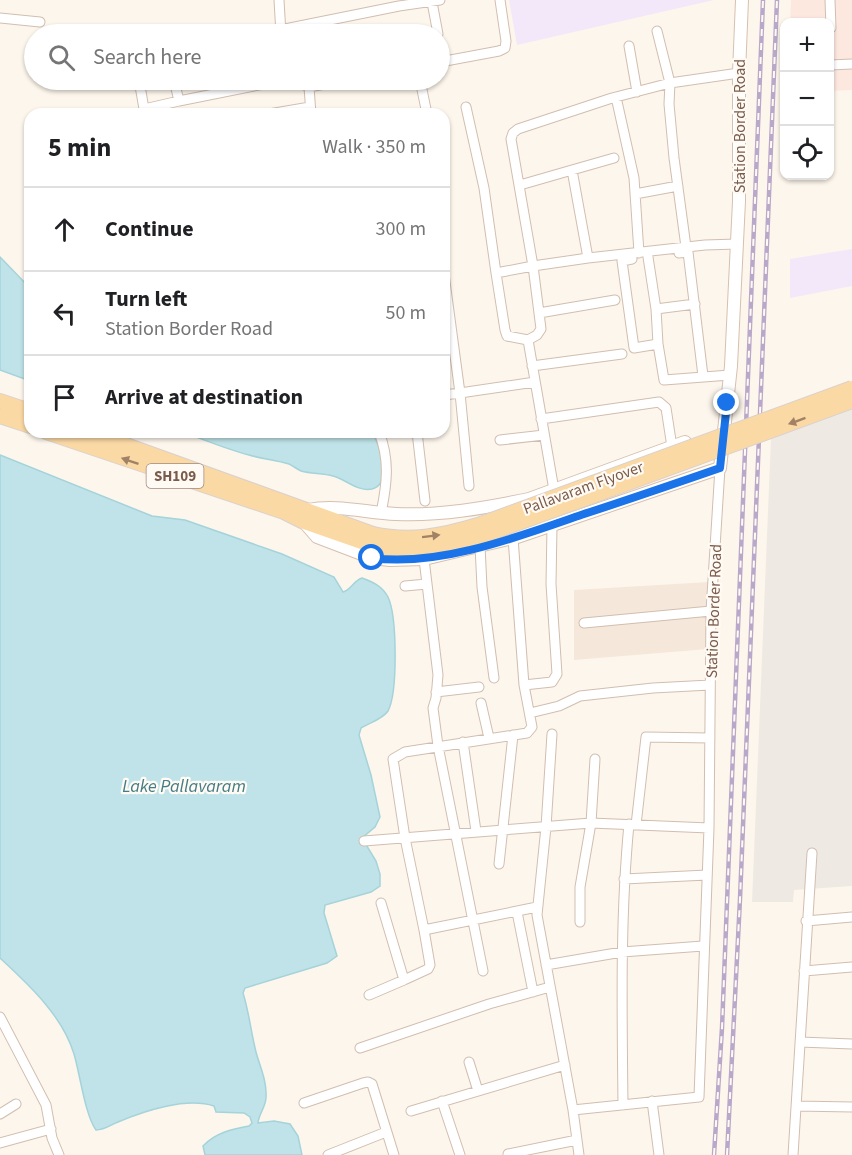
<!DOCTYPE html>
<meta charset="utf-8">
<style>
:root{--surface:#fff;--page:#f2f2f2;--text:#202124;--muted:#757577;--line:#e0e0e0}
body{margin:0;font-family:"Source Sans 3",sans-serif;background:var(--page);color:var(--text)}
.controls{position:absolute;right:18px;top:18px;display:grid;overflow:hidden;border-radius:12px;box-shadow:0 2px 4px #0004}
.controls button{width:54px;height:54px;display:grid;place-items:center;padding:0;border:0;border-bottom:2px solid var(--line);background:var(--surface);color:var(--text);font:30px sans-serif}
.stop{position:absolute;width:18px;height:18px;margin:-14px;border:4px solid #1a73e8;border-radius:50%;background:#fff}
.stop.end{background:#1a73e8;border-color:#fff;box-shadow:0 2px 6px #0008}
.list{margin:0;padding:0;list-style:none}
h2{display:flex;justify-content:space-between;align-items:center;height:78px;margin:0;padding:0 24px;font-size:26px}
h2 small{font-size:20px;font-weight:400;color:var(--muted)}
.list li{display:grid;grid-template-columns:39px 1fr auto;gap:18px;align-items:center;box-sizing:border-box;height:84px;padding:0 24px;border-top:2px solid var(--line)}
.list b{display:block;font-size:22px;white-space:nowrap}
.list p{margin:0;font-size:20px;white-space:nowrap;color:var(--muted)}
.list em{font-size:20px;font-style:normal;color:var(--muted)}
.icon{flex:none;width:33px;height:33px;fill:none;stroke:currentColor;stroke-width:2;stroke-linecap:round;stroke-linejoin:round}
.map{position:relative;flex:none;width:852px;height:1155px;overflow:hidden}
.search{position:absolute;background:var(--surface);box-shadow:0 2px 4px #0004;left:24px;top:24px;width:426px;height:66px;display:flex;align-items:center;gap:15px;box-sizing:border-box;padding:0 21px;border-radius:33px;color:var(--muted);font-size:22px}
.panel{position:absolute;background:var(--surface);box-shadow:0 2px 4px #0004;left:24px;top:108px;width:426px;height:330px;border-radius:18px}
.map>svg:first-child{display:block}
</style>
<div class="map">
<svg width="852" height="1155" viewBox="0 0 852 1155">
<rect width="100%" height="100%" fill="#fdf6ec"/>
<path fill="#f5e8da" d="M709 582 708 649 574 660V590Z"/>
<path fill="#fde8e0" d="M791 0H852V90L830 91V22H790Z"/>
<path fill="#efe9e4" d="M852 408V886L794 890 793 902H752L771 438Z"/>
<path fill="#f3e8fa" d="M509 0H714L517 45Z
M852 249V286L790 298V259Z"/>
<path fill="#bfe3e8" stroke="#a5d3da" stroke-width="1.5" d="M0 257 30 288V381L0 370Z
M183 432H372C379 444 393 484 372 489 358 492 345 479 333 476 322 473 312 474 301 471 297 469 293 466 289 464 276 460 262 459 249 455 226 449 205 440 183 432Z
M0 455 152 516 185 520 282 554 334 577 343 592C351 590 353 581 362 578 373 582 382 586 388 597 397 616 398 692 388 711 383 719 369 723 361 728L359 735 371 775 380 817 375 827 362 838 376 861 380 874V886L371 892 325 905 324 913 337 956 327 963 245 988 243 993C249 1012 251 1032 256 1052 260 1067 267 1081 266 1097 266 1107 259 1113 258 1123L274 1121 290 1124 298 1136 302 1155H205L203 1146C215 1133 232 1129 249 1126L252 1123 250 1117 244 1113 216 1112 214 1106C186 1097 144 1111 118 1122 110 1125 105 1130 96 1130 85 1115 80 1074 74 1054 62 1015 29 985 0 958Z"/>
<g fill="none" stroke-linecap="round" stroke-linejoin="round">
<defs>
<path id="street" d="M279 0 281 34
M830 0 831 28
M432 2 438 34
M0 18 40 22
M657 31 670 83 669 104 674 158 686 247
M260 34 399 6 440 0
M440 42 443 61
M629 46 637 92
M440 62 499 51 505 48 506 41 500 0
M830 65 852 64
M139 80 144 109 179 101
M174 80 179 101 284 80
M292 80 309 87 346 80
M420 80 427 114
M309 87 311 114
M616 97 634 178 639 253
M466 107 484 188 496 273
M269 114 310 107
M572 170 614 158
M520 185 572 170 588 258
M635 194 678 186
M737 244 705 245 588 258 533 266 511 139 513 133 518 129 612 98 670 83 739 73
M679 253 688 252 703 376
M632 259 622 261 634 348 658 344 656 309 648 257
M444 274 460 393 535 382
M656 309 695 304
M539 313 615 300
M528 340 507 336 505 330 496 273 533 266 541 329 537 335 528 340 554 490
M658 344 664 380 730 375
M532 366 622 354
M444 395 460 393 469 486
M541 419 659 402 666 408 672 447
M379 432C390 460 387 484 381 513
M417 432 425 501
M500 440 544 435
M480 546 482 587 494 678
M424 559 438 675 436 698 433 708 438 746 483 971
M405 586 427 584
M584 623 711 611
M524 685 552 682 557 674 551 584 552 526
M436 692 479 687
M481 703 489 738
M530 713 559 706 580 696 653 688 710 685
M552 734 546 827 537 915 573 1110 579 1155
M463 742 476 831
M636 825 646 737 710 738
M364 841 591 823 709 828
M499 864 513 735
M624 879 707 875
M381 903 404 980 428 969 430 965 424 930 537 907
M517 912 533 992
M806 921 852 917
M580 922V887L591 823 595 759
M424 930 405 838 393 759 405 752 527 733 532 727 524 685 513 538
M546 965 622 952 703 946
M804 971 852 967
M369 995 404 980
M0 1017 46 1105 52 1138 59 1155
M800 1042 852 1044
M360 1048 489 1004 550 987
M469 1062 478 1091
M442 1101 460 1155
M652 1101 659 1155
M304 1103 363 1083 368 1082 372 1084 394 1155
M623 1105C622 1011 620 918 629 824
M796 1106 852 1107
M573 1110 699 1097 709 828 711 611 720 468
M411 1111 565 1065
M0 1114 16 1104
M0 1143 51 1129
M508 1154 577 1140
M328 1155 386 1132
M793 1155 812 853"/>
<path id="secondary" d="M308 510C337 504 367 513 396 514 440 516 485 508 529 499L685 442
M304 522 317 537 372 558 390 560 424 559 517 537 720 468 731 366 739 201V73L742 0"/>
<path id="primary" d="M0 401 30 411
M0 416 30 426
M46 432 284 512 304 522 367 544
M90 432 373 534"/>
</defs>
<use href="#street" stroke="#d1beb0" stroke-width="11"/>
<use href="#secondary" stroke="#d6c0b0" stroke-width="14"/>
<use href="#primary" stroke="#dad1cd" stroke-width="16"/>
<use href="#street" stroke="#fff" stroke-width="9"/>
<use href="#secondary" stroke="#fff" stroke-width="12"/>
<use href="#primary" stroke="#fbd9a5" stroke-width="14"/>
<defs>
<path id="rail" d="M714 1155 722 1028 763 0
M727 1155 740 899 777 0"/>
</defs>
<use href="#rail" stroke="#b9a8c9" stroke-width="4.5"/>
<use href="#rail" stroke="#fffaf3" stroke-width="2" stroke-dasharray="7" stroke-linecap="butt"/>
<defs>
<path id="primary-bridge" d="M373 534C409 542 442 536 478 525L852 388
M367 544C414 558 438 550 483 536L852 401"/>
</defs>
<use href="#primary-bridge" stroke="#dad1cd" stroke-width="16" stroke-linecap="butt"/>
<use href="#primary-bridge" stroke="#fbd9a5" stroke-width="14"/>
</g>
<defs><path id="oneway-solid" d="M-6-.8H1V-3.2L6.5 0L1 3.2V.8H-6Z" transform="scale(1.5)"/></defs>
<g fill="#a18267">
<use href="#oneway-solid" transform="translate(797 421) rotate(160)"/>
<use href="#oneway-solid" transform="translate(130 461) rotate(-161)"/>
<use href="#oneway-solid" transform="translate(431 536) rotate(-7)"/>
</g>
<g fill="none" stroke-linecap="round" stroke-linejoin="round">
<path stroke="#1a73e8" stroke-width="8" d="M372 558C438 567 518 537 581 515 627 500 674 484 720 468L727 403"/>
</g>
<g text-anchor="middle" stroke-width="4.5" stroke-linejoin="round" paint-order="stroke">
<rect fill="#fffaf3" stroke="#a28b7f" stroke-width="1.5" x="146.5" y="464" width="57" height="24" rx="4.5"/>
<g font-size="15" font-weight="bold" fill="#7a5c4d">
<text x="175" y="481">SH109</text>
</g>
<g font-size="16" fill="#7a5c4d" stroke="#fffaf3">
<text transform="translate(739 126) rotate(-90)" y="6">Station Border Road</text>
<text transform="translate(583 487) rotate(-20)" y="6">Pallavaram Flyover</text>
<text transform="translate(713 611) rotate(-88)" y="6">Station Border Road</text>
</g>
<g font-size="18" font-style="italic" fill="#437c86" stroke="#fffaf3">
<text x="184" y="792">Lake Pallavaram</text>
</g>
</g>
</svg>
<div class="controls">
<button>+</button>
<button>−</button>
<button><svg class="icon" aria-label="locate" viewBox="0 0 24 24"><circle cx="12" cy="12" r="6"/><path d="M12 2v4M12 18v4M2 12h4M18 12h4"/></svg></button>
</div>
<div class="stop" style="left:372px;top:558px"></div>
<div class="stop end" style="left:727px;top:403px"></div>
<div class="search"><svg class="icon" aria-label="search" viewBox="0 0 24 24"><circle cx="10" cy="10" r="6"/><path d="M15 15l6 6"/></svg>Search here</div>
<section class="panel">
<h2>5 min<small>Walk · 350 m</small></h2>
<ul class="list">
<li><svg class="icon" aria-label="ahead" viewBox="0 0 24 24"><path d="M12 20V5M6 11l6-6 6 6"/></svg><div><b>Continue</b></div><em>300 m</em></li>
<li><svg class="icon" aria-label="left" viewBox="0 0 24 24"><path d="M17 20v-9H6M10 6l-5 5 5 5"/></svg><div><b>Turn left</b><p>Station Border Road</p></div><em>50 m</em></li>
<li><svg class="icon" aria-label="arrive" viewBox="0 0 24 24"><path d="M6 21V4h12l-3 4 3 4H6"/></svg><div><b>Arrive at destination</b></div></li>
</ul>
</section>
</div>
